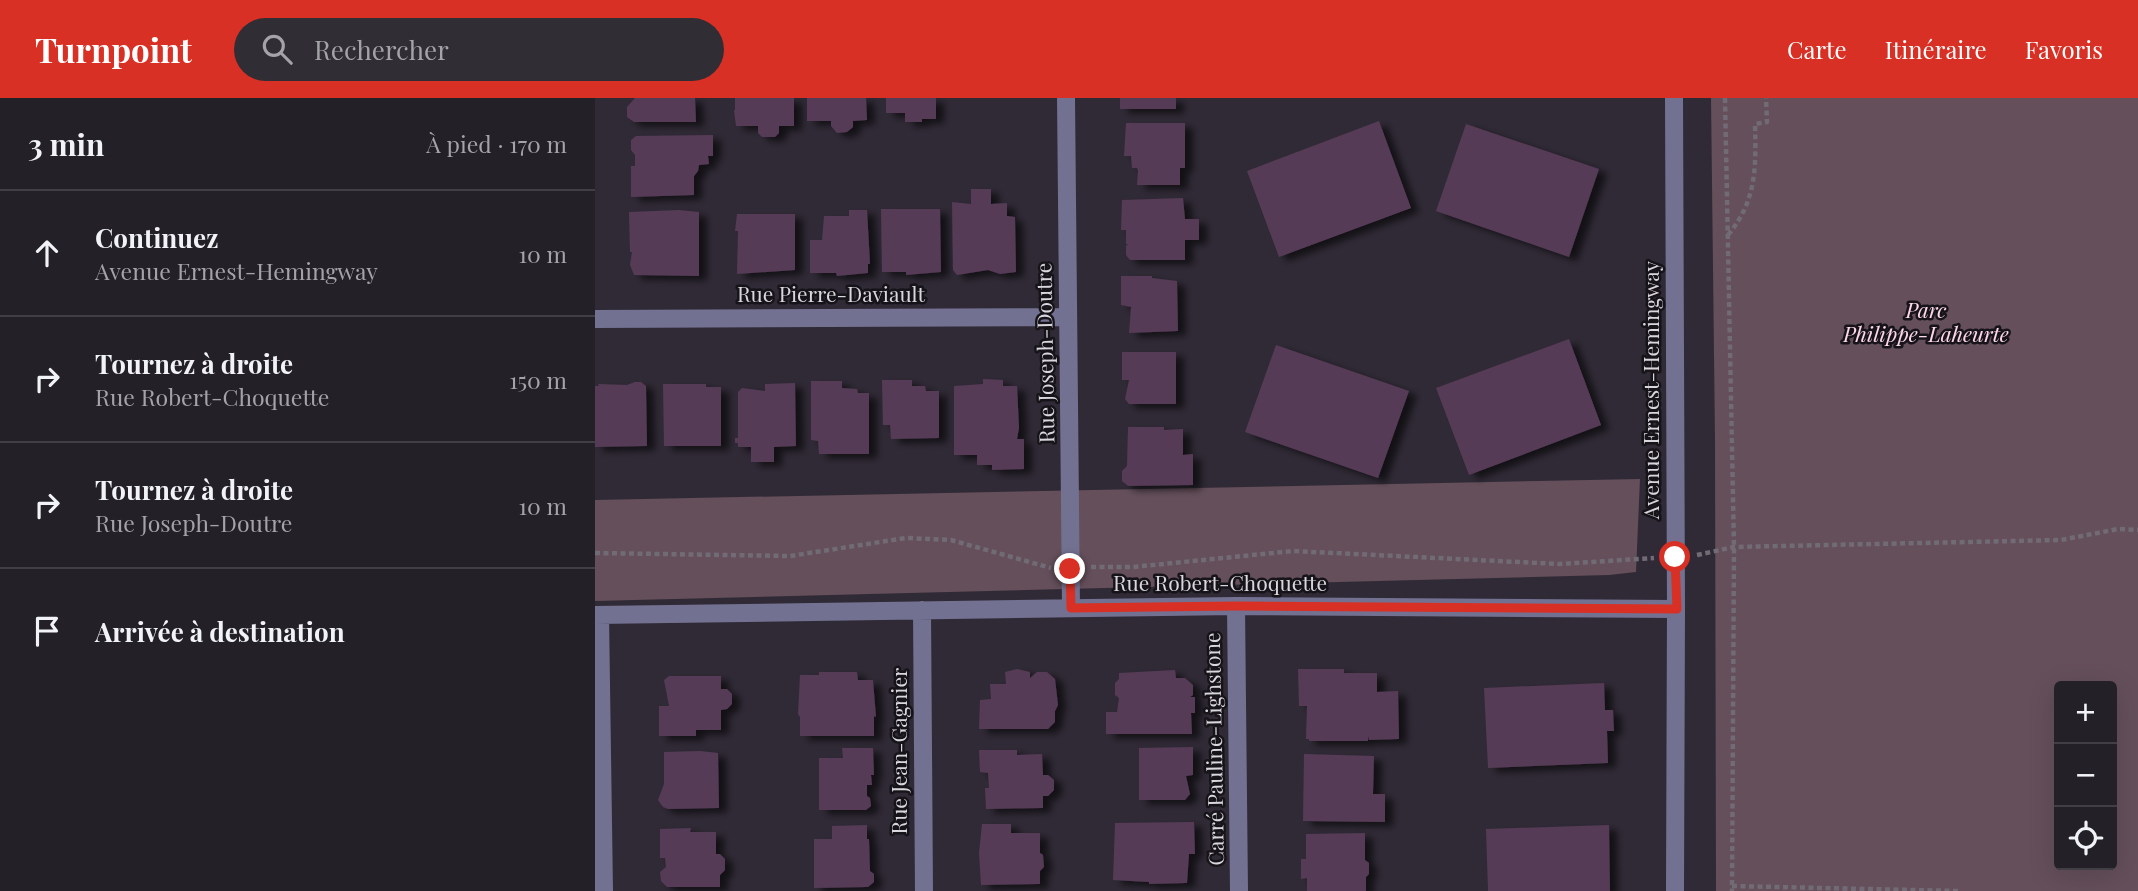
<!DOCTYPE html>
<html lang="fr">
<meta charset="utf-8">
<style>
:root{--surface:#242028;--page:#302d34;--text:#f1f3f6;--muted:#a3a3a8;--line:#413e45;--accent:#d93025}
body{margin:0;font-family:"Playfair Display",serif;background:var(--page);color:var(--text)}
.controls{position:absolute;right:21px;bottom:21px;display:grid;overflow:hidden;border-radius:7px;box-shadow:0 7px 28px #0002}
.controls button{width:63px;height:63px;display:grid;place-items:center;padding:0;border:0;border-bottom:2px solid var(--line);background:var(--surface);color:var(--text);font:35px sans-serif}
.stop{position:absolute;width:21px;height:21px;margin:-16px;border:5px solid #d93025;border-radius:50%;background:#fff}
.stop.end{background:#d93025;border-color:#fff;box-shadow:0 2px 7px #0008}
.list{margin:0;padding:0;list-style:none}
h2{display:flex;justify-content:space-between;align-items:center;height:91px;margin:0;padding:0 28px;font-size:30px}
h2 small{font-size:23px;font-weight:400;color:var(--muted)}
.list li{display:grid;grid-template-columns:46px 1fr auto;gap:21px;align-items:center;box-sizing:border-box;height:126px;padding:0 28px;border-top:2px solid var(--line)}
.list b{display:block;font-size:26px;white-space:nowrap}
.list p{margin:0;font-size:23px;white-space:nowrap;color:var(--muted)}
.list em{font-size:23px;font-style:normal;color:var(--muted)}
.icon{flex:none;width:38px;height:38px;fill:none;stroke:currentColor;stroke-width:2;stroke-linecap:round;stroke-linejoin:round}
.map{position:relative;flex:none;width:1543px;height:793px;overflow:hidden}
header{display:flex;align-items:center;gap:42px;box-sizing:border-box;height:98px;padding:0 35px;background:var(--accent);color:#fff}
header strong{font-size:33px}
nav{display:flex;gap:38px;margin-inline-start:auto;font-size:24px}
.search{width:490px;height:63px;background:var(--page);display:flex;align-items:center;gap:18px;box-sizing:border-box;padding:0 24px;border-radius:38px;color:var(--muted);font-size:26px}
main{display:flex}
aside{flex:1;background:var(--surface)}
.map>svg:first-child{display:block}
</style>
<header>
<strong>Turnpoint</strong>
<div class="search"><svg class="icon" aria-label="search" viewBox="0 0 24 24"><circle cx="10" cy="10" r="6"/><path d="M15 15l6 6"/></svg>Rechercher</div>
<nav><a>Carte</a><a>Itinéraire</a><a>Favoris</a></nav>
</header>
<main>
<aside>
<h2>3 min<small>À pied · 170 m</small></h2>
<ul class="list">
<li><svg class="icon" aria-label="ahead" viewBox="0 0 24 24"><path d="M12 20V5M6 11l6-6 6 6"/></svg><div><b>Continuez</b><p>Avenue Ernest-Hemingway</p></div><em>10 m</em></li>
<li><svg class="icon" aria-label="right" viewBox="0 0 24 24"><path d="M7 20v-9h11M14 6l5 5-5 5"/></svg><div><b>Tournez à droite</b><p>Rue Robert-Choquette</p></div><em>150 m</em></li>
<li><svg class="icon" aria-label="right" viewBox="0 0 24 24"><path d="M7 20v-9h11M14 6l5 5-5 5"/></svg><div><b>Tournez à droite</b><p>Rue Joseph-Doutre</p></div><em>10 m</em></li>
<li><svg class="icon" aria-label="arrive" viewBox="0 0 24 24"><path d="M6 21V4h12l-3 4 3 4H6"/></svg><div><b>Arrivée à destination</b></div></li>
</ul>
</aside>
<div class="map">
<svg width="1543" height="793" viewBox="0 0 1543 793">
<defs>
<filter id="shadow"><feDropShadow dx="8" dy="4.5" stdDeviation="3.5" flood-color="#0009"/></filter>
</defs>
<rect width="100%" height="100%" fill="#302a36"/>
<path fill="#644f5a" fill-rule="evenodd" d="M1116 0H1543V793H1121L1120 342ZM1464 588H1517V767H1464Z
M1045 381 1041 474 1014 477 0 503V402Z"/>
<path fill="#553b56" filter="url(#shadow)" d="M40 0H100L101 24H39L32 19V9Z
M140 0H199V28H184V35L180 39H167L163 35V28H141L139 12H140Z
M212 0H271L272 22 258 23V29L252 34 242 35 236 28V23H212Z
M291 0H341V21H327V24H310V15H291Z
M525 0H581V11H525Z
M784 23 816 110 684 159 652 73Z
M531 25H590V70H585V87H542L543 73 542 70H537L536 58H529Z
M871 26 1004 71 974 159 841 113Z
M118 37V58H113L114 66 104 67 103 73 99 78V97L36 99V68H40V57L36 52V42L41 38Z
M376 91H396V106L412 105V118L420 119 421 174 405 176 393 172 362 177 358 172 357 104 376 106Z
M588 100 590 121H604V142H590V162H535L531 157V148L533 146H531V132H526L527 102Z
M286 111H345L346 174 311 177V174H287Z
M84 112 104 114V178L39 177 35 167 37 154H35L34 114Z
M254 112H272L275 166H273V175L242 178 241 175H215V142H227L229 118H254Z
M142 116H200V172L142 176 143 133H140Z
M526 178H557V180L582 183 583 233 534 235 536 209 526 207Z
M974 241 1006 327 874 377 841 290Z
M681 247 814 293 783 380 650 334Z
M527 254H581V306H534L530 301 534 282H527Z
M388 281 408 282V288H422L424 330 422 341H429V371L397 372V367H382V357H359V288L388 286Z
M287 282H317V288H330L331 293H344V340L296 341 295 327H288Z
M216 283H247V290L262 291 263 295H274V356H224L223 343 216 342Z
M40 284H46L51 288 52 348 0 349V288H4L3 286 32 287Z
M200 285 201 348 179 349V364H156V349H143V345H140V340H143V294L147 290 170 293V286Z
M68 286H111V289H126V348H69Z
M533 329H569V332L588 331V357L598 356V387L533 388 527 383V373L532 368Z
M422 571 435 574V580L442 574H452L460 581 463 607 460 613V624L453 631H384L385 602 396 601 395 586H411L410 574Z
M703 571H749V575H782V594L803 593 804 641 774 642 773 638V643H714V641H711L712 608H704Z
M580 572 581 580H590L598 587V597L595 599H600V615H596L597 636H511V614H522L524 600 520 597V585L524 581V575Z
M224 574H262L263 582H278L281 619 279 618V638H205V619L203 616 205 577H224Z
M74 578H126V591H132L137 596V606L132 611 126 612V632H101V638H64V608H74L69 582Z
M1009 585 1010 612H1018L1019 633H1012L1013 665 893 670 889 590Z
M598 649V677L591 678 595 696 590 702H544V650Z
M247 650H278L279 677H276L277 687H272V698L275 700 276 708 271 712H224V660H248Z
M384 652H422V657L447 656 448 677H453L459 682V692L453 698H448V710L391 711 390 690H394L393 675 385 674Z
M105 653 123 655 124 710 73 711 68 709 63 702 69 686V654Z
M709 656 779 658 778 696H790V724L708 723Z
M599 724 600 756H594L592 785 554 786V784L518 782 520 725Z
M387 726H416V735H445V755L448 757 449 769 445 773V786L386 787 384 755Z
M272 727V741H274L275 773 279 776V784L273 789 219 790V741H237V728Z
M1014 727 1015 793H893L891 731Z
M96 730 95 734H121V756H125L130 761V772L125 777V789H72L66 783 65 774 71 769 70 760H65V731Z
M770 735V762L774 765V776L771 779V793H712V780L706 781V761H711V736Z"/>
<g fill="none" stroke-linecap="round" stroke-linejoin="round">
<path stroke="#716b76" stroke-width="4.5" stroke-dasharray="5 3.5" stroke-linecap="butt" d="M1130 0 1139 449 1137 793
M1133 137C1162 102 1161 69 1160 26L1172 24 1171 0
M0 455 195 458 311 440 356 442 456 470
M1102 457 1139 449 1466 442 1523 431 1543 432
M496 469H538L698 453 965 466 1059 460
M1137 788 1363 793"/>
<path stroke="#737192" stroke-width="18" d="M471 0 476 510
M1079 0 1081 511 1080 793
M0 221 473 219
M641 508 644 793
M327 512 329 793
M0 517 641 508 1081 511
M5 517 9 793"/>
</g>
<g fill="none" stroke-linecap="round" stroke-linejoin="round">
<path stroke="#d93025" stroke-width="9" d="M475 471 476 510 641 508 1082 511 1080 459"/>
</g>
<g text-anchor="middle" stroke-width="5" stroke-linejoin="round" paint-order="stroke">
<g font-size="21" fill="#dad6de" stroke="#161419">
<text x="236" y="204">Rue Pierre-Daviault</text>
<text transform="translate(451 255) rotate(-91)" y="7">Rue Joseph-Doutre</text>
<text transform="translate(1057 292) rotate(-90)" y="7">Avenue Ernest-Hemingway</text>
<text x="625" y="493">Rue Robert-Choquette</text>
<text transform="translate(620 651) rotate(-91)" y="7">Carré Pauline-Lighstone</text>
<text transform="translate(305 653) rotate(-90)" y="7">Rue Jean-Gagnier</text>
</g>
<g font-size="21" font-style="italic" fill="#fed7eb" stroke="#161419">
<text x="1331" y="220">Parc<tspan x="1331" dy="24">Philippe-Laheurte</tspan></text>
</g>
</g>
</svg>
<div class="controls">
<button>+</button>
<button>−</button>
<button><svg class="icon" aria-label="locate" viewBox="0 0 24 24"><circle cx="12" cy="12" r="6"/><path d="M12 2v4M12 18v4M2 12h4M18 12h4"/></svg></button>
</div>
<div class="stop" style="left:1080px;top:459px"></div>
<div class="stop end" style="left:475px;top:471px"></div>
</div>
</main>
